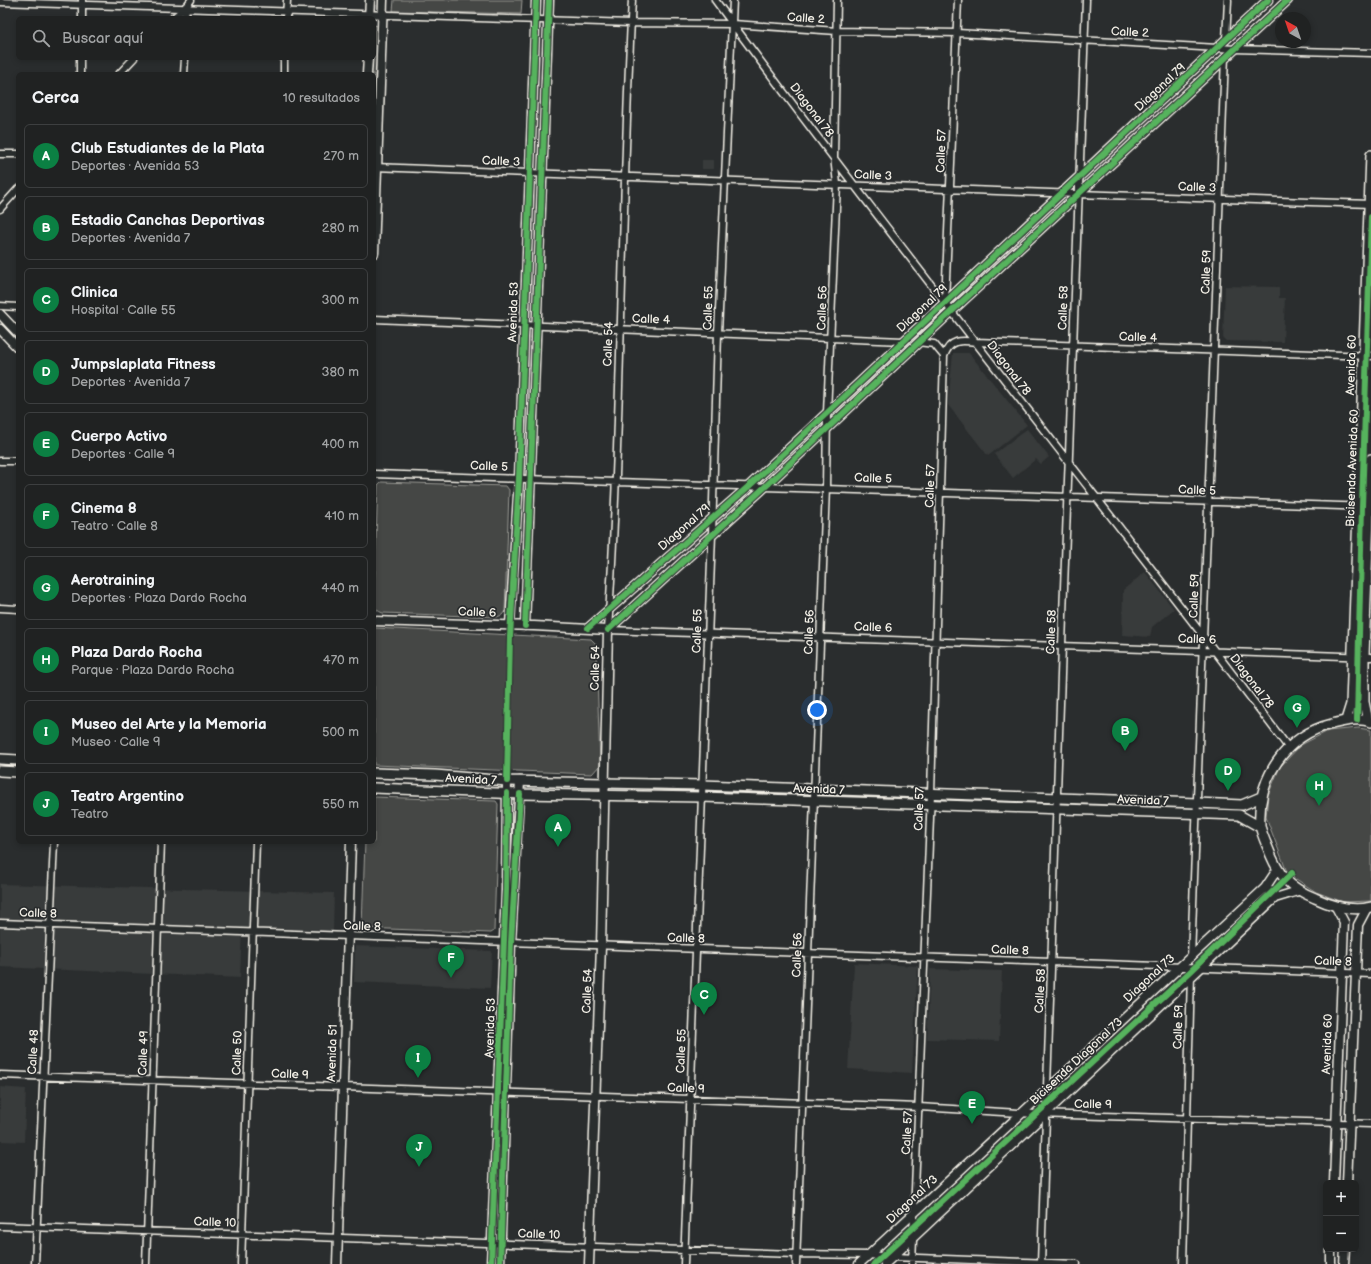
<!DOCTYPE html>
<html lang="es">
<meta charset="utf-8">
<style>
:root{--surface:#202222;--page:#282a2a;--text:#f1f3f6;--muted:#a2a4a5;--line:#3d3f40;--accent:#0b8043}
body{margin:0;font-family:"Balsamiq Sans",sans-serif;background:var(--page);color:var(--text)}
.controls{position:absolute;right:12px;bottom:12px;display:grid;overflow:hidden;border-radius:6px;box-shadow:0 2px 6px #0003}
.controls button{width:36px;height:36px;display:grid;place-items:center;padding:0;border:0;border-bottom:1px solid var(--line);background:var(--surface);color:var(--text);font:20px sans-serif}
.compass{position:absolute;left:1275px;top:12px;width:36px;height:36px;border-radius:50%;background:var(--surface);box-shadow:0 2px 6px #0003;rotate:320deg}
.you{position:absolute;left:817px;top:710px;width:14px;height:14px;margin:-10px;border:3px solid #fff;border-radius:50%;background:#1a73e8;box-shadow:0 0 0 6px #1a73e833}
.badge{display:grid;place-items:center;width:26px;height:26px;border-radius:50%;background:var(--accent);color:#fff;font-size:13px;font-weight:700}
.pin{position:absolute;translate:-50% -33px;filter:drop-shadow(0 1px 2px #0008)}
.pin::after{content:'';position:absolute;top:21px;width:14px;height:12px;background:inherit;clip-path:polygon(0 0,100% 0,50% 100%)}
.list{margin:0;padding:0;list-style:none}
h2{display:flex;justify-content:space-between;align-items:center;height:52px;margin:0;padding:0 16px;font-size:17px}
h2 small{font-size:13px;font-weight:400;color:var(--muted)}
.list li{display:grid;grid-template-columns:26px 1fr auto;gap:12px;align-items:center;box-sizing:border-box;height:64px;margin:0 8px 8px;padding:0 8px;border:1px solid var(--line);border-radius:6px}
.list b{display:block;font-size:15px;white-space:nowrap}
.list p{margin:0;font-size:13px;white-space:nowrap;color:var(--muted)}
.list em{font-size:13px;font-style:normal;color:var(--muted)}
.icon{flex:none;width:22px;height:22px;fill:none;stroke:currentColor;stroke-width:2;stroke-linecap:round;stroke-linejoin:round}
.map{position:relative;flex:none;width:1371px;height:1264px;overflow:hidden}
.search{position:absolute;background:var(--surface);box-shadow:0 2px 6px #0003;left:16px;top:16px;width:360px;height:44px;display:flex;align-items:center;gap:10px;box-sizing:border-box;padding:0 14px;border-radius:6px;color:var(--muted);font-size:15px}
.panel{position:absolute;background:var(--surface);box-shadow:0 2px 6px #0003;left:16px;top:72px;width:360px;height:772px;border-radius:6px}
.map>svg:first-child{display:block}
</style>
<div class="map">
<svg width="1371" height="1264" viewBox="0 0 1371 1264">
<rect width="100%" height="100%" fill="#2a2d2e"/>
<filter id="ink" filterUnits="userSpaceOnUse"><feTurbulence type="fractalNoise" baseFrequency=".025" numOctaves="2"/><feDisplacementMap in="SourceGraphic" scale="8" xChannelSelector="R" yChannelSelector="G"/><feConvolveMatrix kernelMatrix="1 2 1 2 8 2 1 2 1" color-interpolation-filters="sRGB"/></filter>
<g filter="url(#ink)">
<path fill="#373a3a" d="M702 160H714V169H702Z
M1225 286 1279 287V298H1285L1283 342 1226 341 1223 338Z
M953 353H969L1027 425 988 456 948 405Z
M1027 429 1049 457 1041 464 1036 459 1013 478 994 454Z
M1145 572 1174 609 1152 627 1150 637 1122 635 1123 590Z
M0 884 334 893 333 932 242 928 240 978 0 967Z
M355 946 492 951 490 988 354 982Z
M854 963 918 966 912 1073 848 1069Z
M930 969 1002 971 999 1041 927 1039Z
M0 1087 26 1089 24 1142 0 1141Z"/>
<path fill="#444645" stroke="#9c9c96" d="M394 0H522L521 14 393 11Z
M374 25 378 26 374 125V74H371L372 58H374Z
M381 482 506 486 509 490 505 611 502 615 497 617 383 613C373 610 374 603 374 594L378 485Z
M374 628 591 639 596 644 600 765 592 774 374 765Z
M1358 728 1371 730V901L1343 902 1316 892 1293 877 1287 872 1266 817 1268 795 1280 767 1301 745 1328 731Z
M374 797 496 801 498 804 494 931 491 933 364 928 362 926 365 842H374Z"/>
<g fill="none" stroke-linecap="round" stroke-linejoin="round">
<defs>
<path id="street" d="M632 0C621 210 622 420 608 630L1371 657
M715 0C901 252 1099 497 1288 747
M0 2 631 23 733 24 837 31 957 33 1235 49 1371 53
M82 18V0
M173 18 185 8 191 0
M185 18 186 6
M286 18 287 0
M1226 40 1228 0
M80 74V58
M119 74 134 58
M184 74 185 58
M284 74V58
M0 154H18
M374 167 1077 194 1371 204
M0 209 18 189
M945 302 958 0
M0 306 18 307
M374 319 903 341
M918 342 934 344 944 356
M0 461H18
M374 474 1371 507
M0 608 18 609
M0 923 1371 974
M1191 958 1225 56
M0 1075 919 1107 1036 1114 1371 1124
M0 1226 796 1254 869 1255 892 1257 1077 1264
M35 1264 54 842
M146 1264 161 842
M241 1264 256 842
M684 1264 712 535 718 333 733 0
M796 1264 826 488 827 413 837 184 834 157 837 0
M912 1264 931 793 944 356C950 339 961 340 976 342L1371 356
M1041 1264C1054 843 1070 421 1086 0
M1183 1264 1191 975"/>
<path id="secondary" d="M369 18 370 0
M367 74 368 58
M374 253 383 0
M0 314 18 333
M0 329 18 348
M374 621 534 626 608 630
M510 625 519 478 536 0
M525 626 549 0
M588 628 749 486 1268 0
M608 630 766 486 952 311 1288 0
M1265 888 1273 891 1275 898
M1334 1183 1344 922 1336 907
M1347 1183 1358 925 1367 908
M337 1264 351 842
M491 1264 506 890 507 781
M500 1264 511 942 520 781
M589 1264 601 946 608 630
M859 1264 1265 888 1277 870
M885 1264 1275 898 1298 891
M1331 1264V1249
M1344 1264 1345 1249"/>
<path id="primary" d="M1346 720 1351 704 1371 155
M1368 721 1364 702V656L1371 459
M1371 722C1359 717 1344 721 1332 724 1286 735 1257 778 1260 825 1261 832 1265 841 1268 848 1278 875 1288 887 1315 898 1332 906 1352 912 1371 907
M0 759 18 760
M0 771 18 772
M374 773 435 775 507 781 702 785 1197 803 1242 805 1261 797
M374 788 520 794 702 797 1239 815 1260 827"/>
</defs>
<use href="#street" stroke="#f4f1e8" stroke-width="9"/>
<use href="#secondary" stroke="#f4f1e8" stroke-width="11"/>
<use href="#primary" stroke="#f4f1e8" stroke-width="12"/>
<use href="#street" stroke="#2a2d2e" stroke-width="6"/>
<use href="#secondary" stroke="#2a2d2e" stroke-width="8"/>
<use href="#primary" stroke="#2a2d2e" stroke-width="9"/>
<defs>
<path id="cycleway" d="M525 626 549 0
M588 628 749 486 1268 0
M608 630 766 486 952 311 1288 0
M1357 720 1362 507 1371 217
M507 781 510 637 519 478 536 0
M491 1264 506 890 507 793
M500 1264 511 942 520 794
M874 1264 1191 971 1292 873"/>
</defs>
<use href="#cycleway" stroke="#2a2d2e" stroke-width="8"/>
<use href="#cycleway" stroke="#56b35d" stroke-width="6"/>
</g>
</g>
<g text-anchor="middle" stroke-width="3.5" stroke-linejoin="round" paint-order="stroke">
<g font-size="12" fill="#f4f1e8" stroke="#2a2d2e">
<text transform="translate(806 18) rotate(4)" y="4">Calle 2</text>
<text transform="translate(1130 32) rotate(3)" y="4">Calle 2</text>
<text transform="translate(1160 87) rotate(-43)" y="4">Diagonal 79</text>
<text transform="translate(812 110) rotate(53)" y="4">Diagonal 78</text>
<text transform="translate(941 151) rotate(-88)" y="4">Calle 57</text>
<text transform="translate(501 161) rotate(2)" y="4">Calle 3</text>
<text transform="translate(873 175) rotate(3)" y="4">Calle 3</text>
<text transform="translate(1197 187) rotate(2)" y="4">Calle 3</text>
<text transform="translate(1206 272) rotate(-88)" y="4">Calle 59</text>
<text transform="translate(708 308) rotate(-88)" y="4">Calle 55</text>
<text transform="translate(822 308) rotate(-88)" y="4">Calle 56</text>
<text transform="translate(922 308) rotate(-43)" y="4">Diagonal 79</text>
<text transform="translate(1063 308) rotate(-88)" y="4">Calle 58</text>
<text transform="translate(513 312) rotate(-88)" y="4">Avenida 53</text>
<text transform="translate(651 319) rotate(2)" y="4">Calle 4</text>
<text transform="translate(1138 337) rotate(2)" y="4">Calle 4</text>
<text transform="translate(608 344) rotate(-88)" y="4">Calle 54</text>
<text transform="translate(1351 365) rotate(-88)" y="4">Avenida 60</text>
<text transform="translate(1009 368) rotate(53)" y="4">Diagonal 78</text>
<text transform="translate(489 466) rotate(2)" y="4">Calle 5</text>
<text transform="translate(1352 468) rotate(-88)" y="4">Bicisenda Avenida 60</text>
<text transform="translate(873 478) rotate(2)" y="4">Calle 5</text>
<text transform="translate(930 486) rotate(-88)" y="4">Calle 57</text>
<text transform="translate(1197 490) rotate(2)" y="4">Calle 5</text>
<text transform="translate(684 527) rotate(-41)" y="4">Diagonal 79</text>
<text transform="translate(1194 596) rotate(-88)" y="4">Calle 59</text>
<text transform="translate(477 612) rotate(2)" y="4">Calle 6</text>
<text transform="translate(873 627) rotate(2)" y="4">Calle 6</text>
<text transform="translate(697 631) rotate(-88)" y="4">Calle 55</text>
<text transform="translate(809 632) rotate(-88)" y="4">Calle 56</text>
<text transform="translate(1051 632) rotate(-88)" y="4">Calle 58</text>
<text transform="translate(1197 639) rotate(2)" y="4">Calle 6</text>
<text transform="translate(595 668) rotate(-89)" y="4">Calle 54</text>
<text transform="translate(1252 681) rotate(53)" y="4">Diagonal 78</text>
<text transform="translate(471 779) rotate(3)" y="4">Avenida 7</text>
<text transform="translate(819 789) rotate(2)" y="4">Avenida 7</text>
<text transform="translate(1143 800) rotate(2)" y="4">Avenida 7</text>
<text transform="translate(919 809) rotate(-88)" y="4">Calle 57</text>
<text transform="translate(38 913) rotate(2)" y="4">Calle 8</text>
<text transform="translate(362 926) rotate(2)" y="4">Calle 8</text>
<text transform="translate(686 938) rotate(2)" y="4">Calle 8</text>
<text transform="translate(1010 950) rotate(2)" y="4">Calle 8</text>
<text transform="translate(797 955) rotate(-88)" y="4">Calle 56</text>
<text transform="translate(1333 961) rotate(2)" y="4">Calle 8</text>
<text transform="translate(1149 978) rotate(-43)" y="4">Diagonal 73</text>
<text transform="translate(587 991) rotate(-88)" y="4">Calle 54</text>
<text transform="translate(1040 991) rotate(-87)" y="4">Calle 58</text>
<text transform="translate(1178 1027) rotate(-88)" y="4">Calle 59</text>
<text transform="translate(490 1028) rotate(-88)" y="4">Avenida 53</text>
<text transform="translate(1327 1044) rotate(-88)" y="4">Avenida 60</text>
<text transform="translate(681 1051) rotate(-88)" y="4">Calle 55</text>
<text transform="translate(33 1052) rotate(-87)" y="4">Calle 48</text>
<text transform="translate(143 1053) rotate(-88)" y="4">Calle 49</text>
<text transform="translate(237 1053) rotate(-88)" y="4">Calle 50</text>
<text transform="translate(332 1053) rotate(-88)" y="4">Avenida 51</text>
<text transform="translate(1076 1061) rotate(-43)" y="4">Bicisenda Diagonal 73</text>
<text transform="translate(290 1074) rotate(2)" y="4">Calle 9</text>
<text transform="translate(686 1088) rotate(2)" y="4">Calle 9</text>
<text transform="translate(1093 1104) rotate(1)" y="4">Calle 9</text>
<text transform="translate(907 1133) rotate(-87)" y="4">Calle 57</text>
<text transform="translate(912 1199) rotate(-43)" y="4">Diagonal 73</text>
<text transform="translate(215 1222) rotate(2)" y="4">Calle 10</text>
<text transform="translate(539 1234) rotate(2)" y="4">Calle 10</text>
</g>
</g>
</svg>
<div class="controls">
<button>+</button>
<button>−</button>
</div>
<svg class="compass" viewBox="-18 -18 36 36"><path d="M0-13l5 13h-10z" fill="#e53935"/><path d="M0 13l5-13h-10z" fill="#a2a4a5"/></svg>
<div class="you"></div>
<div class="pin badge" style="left:558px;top:847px">A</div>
<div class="pin badge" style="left:1125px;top:751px">B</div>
<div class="pin badge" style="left:704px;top:1015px">C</div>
<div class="pin badge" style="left:1228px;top:791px">D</div>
<div class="pin badge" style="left:972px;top:1124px">E</div>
<div class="pin badge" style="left:451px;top:978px">F</div>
<div class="pin badge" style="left:1297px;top:728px">G</div>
<div class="pin badge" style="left:1319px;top:806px">H</div>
<div class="pin badge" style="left:418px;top:1078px">I</div>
<div class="pin badge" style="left:419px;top:1167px">J</div>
<div class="search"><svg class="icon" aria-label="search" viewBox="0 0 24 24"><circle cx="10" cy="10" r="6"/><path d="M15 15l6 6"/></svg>Buscar aquí</div>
<section class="panel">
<h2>Cerca<small>10 resultados</small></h2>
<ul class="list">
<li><span class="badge">A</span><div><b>Club Estudiantes de la Plata</b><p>Deportes · Avenida 53</p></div><em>270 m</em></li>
<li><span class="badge">B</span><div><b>Estadio Canchas Deportivas</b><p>Deportes · Avenida 7</p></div><em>280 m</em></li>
<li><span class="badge">C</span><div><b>Clinica</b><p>Hospital · Calle 55</p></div><em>300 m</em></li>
<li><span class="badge">D</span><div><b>Jumpslaplata Fitness</b><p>Deportes · Avenida 7</p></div><em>380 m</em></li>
<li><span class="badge">E</span><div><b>Cuerpo Activo</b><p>Deportes · Calle 9</p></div><em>400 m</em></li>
<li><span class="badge">F</span><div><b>Cinema 8</b><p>Teatro · Calle 8</p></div><em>410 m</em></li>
<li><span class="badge">G</span><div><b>Aerotraining</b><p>Deportes · Plaza Dardo Rocha</p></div><em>440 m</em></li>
<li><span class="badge">H</span><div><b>Plaza Dardo Rocha</b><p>Parque · Plaza Dardo Rocha</p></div><em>470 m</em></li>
<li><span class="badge">I</span><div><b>Museo del Arte y la Memoria</b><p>Museo · Calle 9</p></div><em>500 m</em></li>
<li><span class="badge">J</span><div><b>Teatro Argentino</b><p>Teatro</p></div><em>550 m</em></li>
</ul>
</section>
</div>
